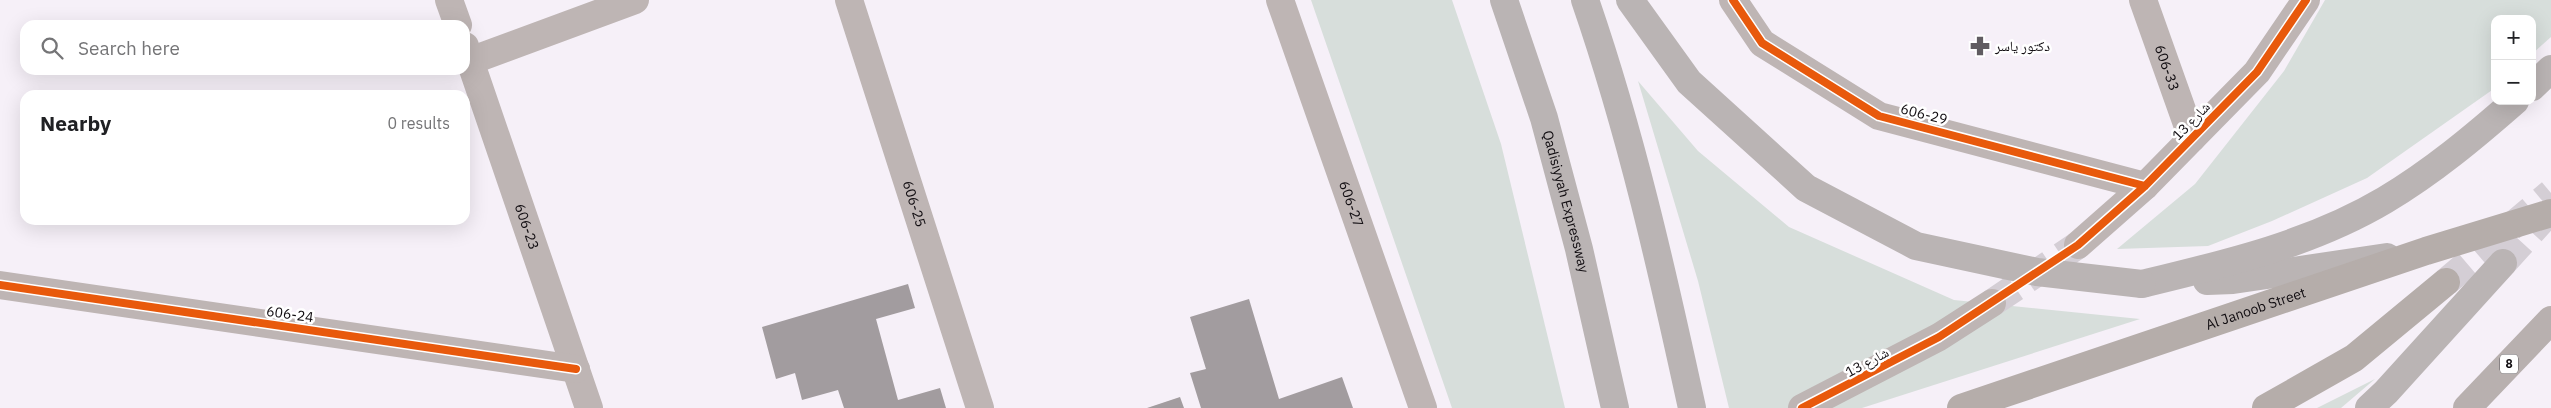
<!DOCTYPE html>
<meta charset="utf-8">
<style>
:root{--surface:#fff;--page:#f6f6f6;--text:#202124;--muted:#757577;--line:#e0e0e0}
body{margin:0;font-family:"IBM Plex Sans","Noto Naskh Arabic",sans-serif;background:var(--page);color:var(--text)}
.controls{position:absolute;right:15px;top:15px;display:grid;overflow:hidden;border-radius:10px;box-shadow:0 5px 20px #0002}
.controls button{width:45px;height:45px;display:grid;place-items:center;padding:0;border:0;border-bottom:1px solid var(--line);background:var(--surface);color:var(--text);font:25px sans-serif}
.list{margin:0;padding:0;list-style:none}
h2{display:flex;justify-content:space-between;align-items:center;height:65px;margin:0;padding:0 20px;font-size:21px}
h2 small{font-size:16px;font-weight:400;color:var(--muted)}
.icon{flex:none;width:28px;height:28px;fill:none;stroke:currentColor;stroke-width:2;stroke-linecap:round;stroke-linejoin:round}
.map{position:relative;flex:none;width:2551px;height:408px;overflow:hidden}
.search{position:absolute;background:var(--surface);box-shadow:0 5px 20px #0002;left:20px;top:20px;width:450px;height:55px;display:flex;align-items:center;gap:12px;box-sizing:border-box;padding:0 18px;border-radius:15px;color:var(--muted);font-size:19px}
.panel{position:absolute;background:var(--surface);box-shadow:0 5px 20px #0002;left:20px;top:90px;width:450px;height:135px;border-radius:15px}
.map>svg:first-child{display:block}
</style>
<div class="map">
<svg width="2551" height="408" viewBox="0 0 2551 408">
<rect width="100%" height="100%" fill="#f6f0f8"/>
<path fill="#d7dedb" d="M1311 0H1452L1501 144 1565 408H1452Z
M2325 0H2551V37L2532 54V19H2495V88L2367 178 2272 221 2208 246 2117 249 2195 184 2284 71Z
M1638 81 1698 151 1789 227 1954 300 2140 319 1862 408H1729L1698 281Z
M2375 379 2341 408H2317Z"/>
<path fill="#a29c9f" d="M908 284 915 308 876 319 898 400 940 388 946 408H844L838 390 802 400 795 373 776 379 762 327Z
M1249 299 1279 399 1342 377 1353 408H1201L1190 373 1206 369 1190 317Z
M1180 397 1184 408H1147Z"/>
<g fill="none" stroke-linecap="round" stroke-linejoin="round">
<path stroke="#d4ced5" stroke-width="28" stroke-dasharray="28 14" stroke-linecap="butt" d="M1992 303 2078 245"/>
<path stroke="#d4ced5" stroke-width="28" stroke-dasharray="28 14" stroke-linecap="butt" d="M2446 282 2551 193"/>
<path stroke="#d4ced5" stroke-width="28" stroke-dasharray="28 14" stroke-linecap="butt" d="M2503 263 2551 210"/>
<g stroke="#beb5b4" stroke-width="28">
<path d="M449 0 458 25"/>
<path id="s1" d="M849 0 980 408"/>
<path id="s2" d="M1280 0 1423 408"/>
<path d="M1733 0 1762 43 1879 116 2145 186"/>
<path id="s3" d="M2143 0 2192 138"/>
<path id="s4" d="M465 46 589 408"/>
<path d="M470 61 635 0"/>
<path d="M2078 245 2145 186 2257 72 2306 0"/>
<path d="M0 285 576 369"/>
<path d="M1802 408 1939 337 1992 303"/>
</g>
<path stroke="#b5adaa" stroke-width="28" d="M2266 408 2354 358 2446 282"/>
<path stroke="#b8b0af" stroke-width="28" d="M2467 408 2551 320"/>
<g stroke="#bab4b4" stroke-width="28">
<path id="s5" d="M1504 0 1544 118 1579 249 1615 408"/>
<path d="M1585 0C1631 133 1662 270 1692 408"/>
<path d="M2532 87 2551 69"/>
<path d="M2207 281 2233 280 2387 257"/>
<path d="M2142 284C2225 264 2311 244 2385 200 2432 172 2474 137 2515 101"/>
<path d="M2369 408 2386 392 2503 263"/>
</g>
<path stroke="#b5adaa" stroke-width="28" id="s6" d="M1961 408 2426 251 2551 213"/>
<path stroke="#bab4b4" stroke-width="28" d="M1630 0 1689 82 1806 188 1916 246 2037 272 2142 284"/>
<defs>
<path id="cycleway" d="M1733 0 1762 43 1879 116 2145 186
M0 285 576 369
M1802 408 1939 337 2078 245 2145 186 2257 72 2306 0"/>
</defs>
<use href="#cycleway" stroke="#fff" stroke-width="11"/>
<use href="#cycleway" stroke="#e8590c" stroke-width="8"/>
</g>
<defs>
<symbol id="pharmacy-bare" viewBox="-9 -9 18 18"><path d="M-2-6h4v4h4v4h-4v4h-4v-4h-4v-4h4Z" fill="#605c61" stroke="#fff" stroke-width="2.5" paint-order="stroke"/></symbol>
</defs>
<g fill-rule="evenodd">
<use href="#pharmacy-bare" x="1966" y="32" width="28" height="28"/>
</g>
<g text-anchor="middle" stroke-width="5" stroke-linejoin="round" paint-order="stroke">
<rect fill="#fff" stroke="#585558" stroke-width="1" x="2500" y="354.5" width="18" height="19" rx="4"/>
<g font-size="12" font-weight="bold" fill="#100c10">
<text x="2509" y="368">8</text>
</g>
<g font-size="14" fill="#100c10" stroke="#fff" text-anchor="start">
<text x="1995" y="51">دكتور ياسر</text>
</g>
<g font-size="14" fill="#100c10" stroke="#fff">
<text dy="5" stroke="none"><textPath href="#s3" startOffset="72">606-33</textPath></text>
<text transform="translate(1924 114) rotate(14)" y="5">606-29</text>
<text transform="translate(2191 121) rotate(-46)" y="5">شارع 13</text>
<text dy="5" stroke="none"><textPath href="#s5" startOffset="211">Qadisiyyah Expressway</textPath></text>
<text dy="5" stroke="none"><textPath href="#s1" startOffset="214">606-25</textPath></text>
<text dy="5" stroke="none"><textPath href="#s2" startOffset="216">606-27</textPath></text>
<text dy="5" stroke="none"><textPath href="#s4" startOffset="191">606-23</textPath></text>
<text dy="5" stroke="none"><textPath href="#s6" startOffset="311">Al Janoob Street</textPath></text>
<text transform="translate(290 314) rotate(8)" y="5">606-24</text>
<text transform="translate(1867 362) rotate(-28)" y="5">شارع 13</text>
</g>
</g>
</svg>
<div class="controls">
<button>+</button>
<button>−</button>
</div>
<div class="search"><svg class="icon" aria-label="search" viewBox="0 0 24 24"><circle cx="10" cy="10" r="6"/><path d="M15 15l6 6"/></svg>Search here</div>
<section class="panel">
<h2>Nearby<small>0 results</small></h2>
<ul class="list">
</ul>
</section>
</div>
